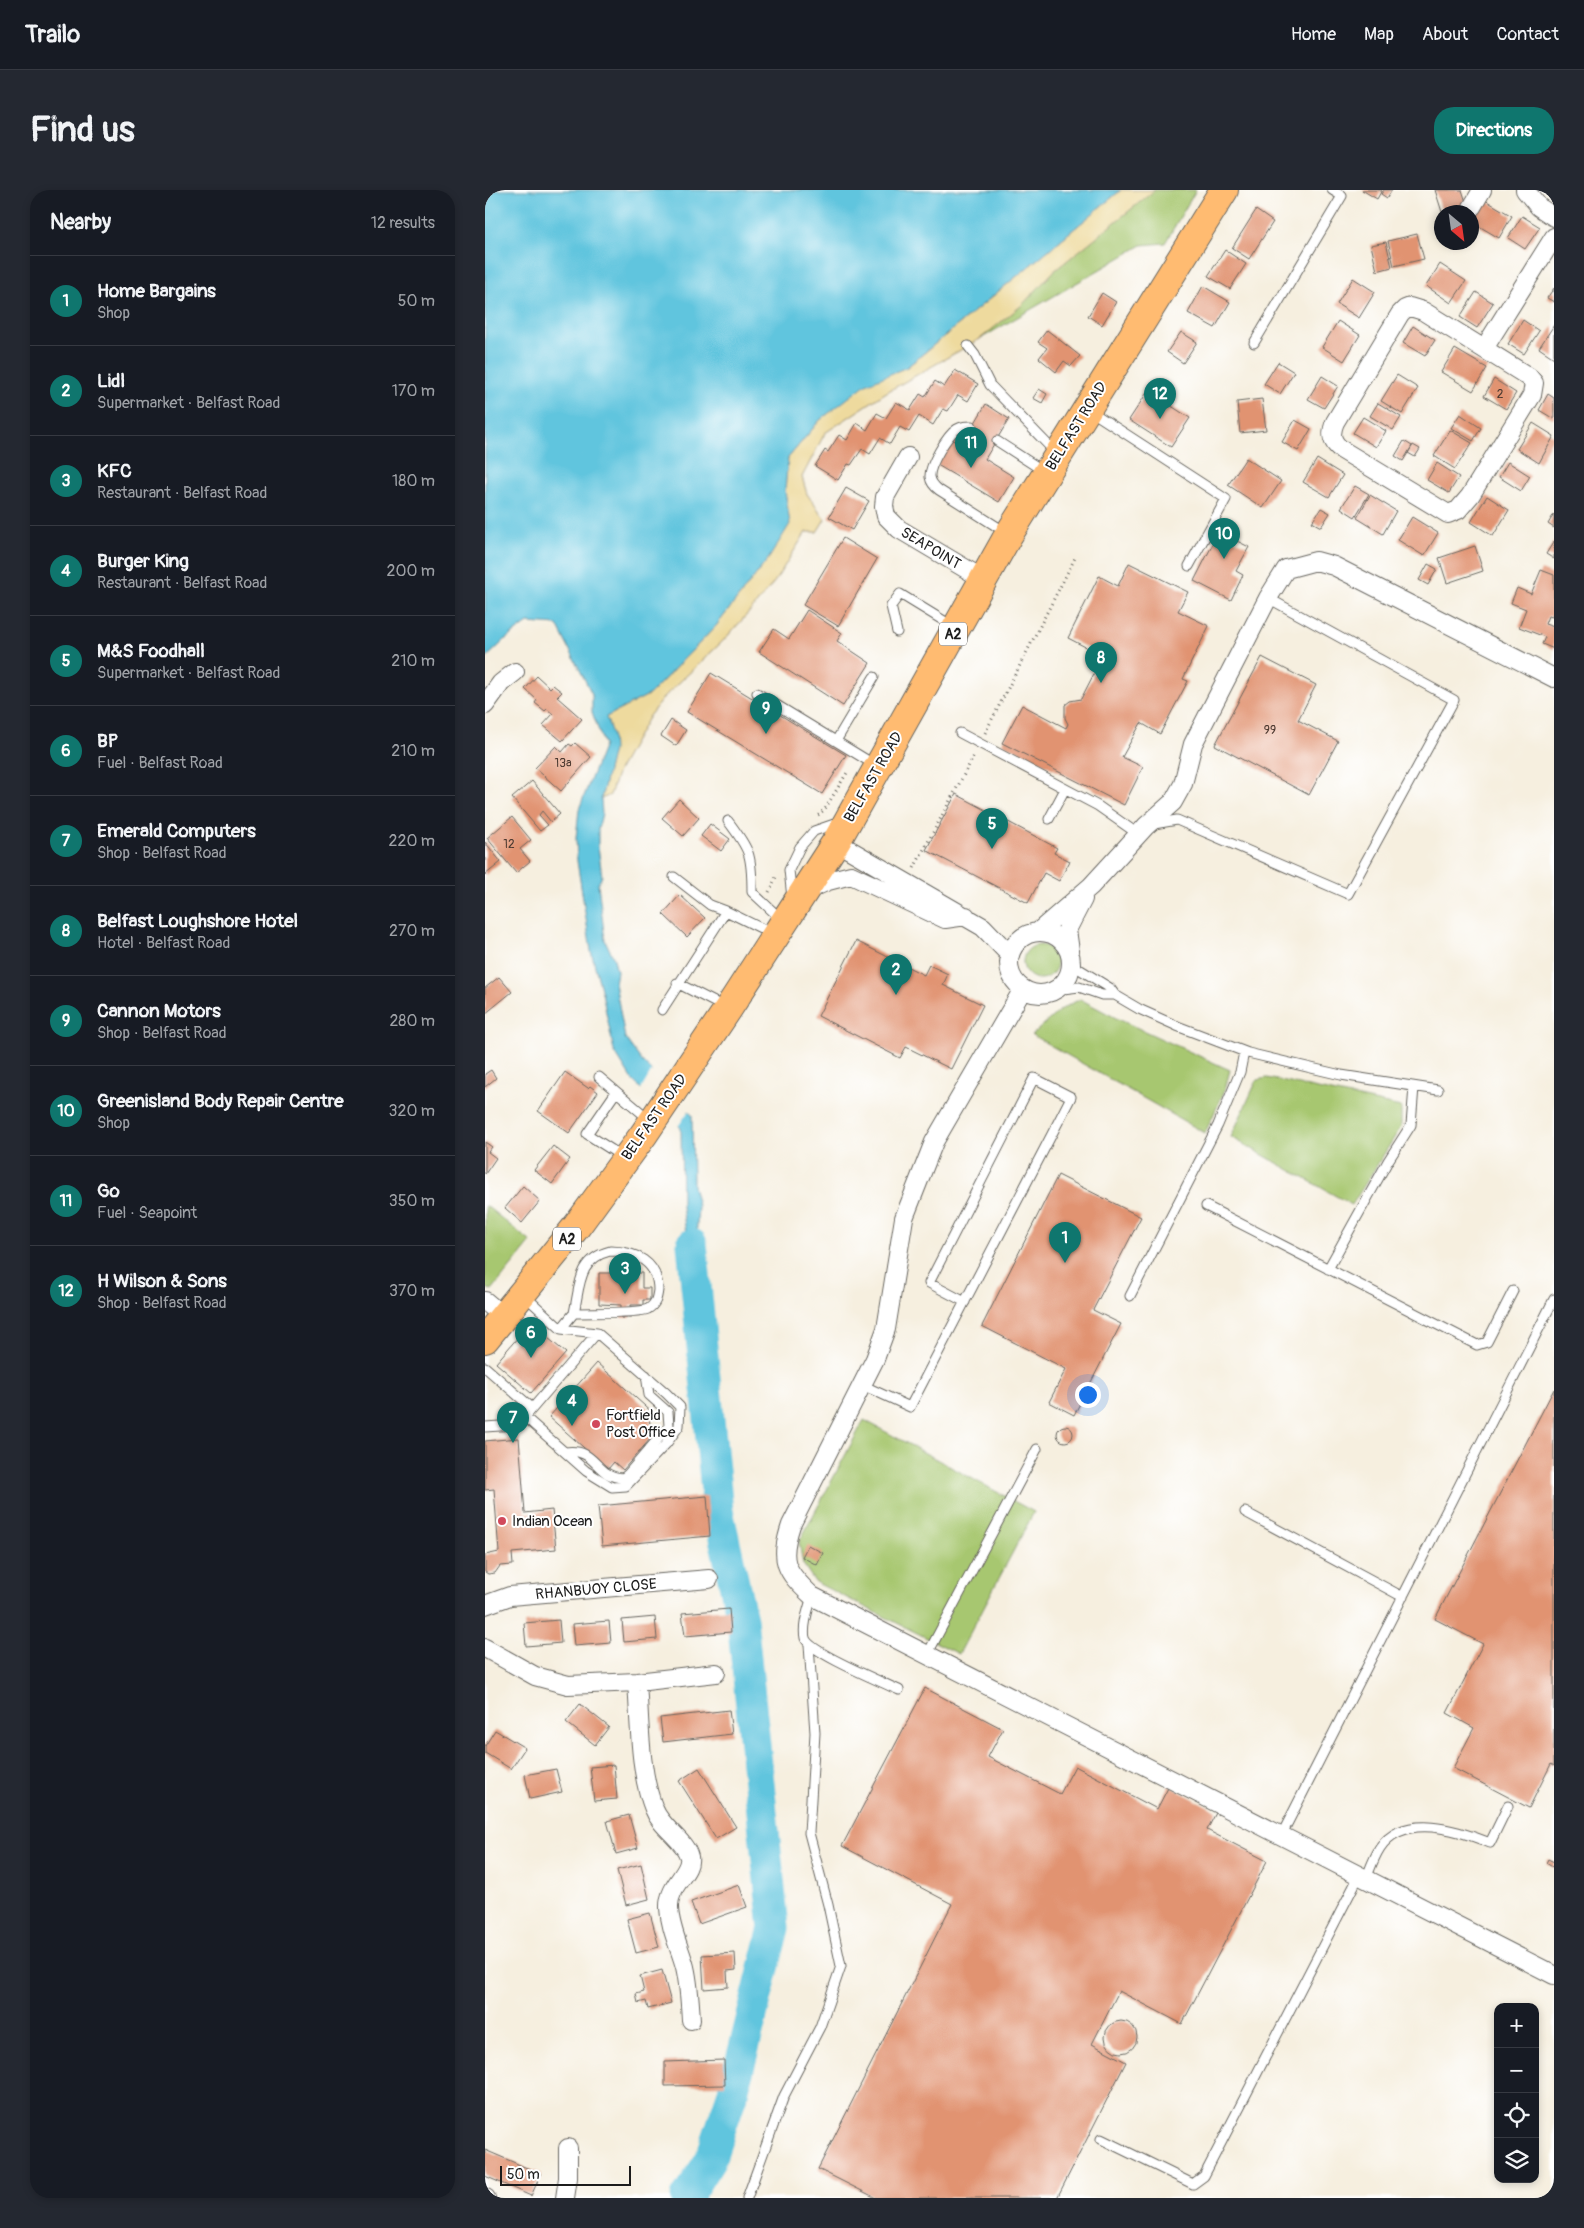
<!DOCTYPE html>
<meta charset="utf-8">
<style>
:root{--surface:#171b24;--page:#242831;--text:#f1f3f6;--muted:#9ea1a6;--line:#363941;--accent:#0f766e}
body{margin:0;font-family:Pangolin,sans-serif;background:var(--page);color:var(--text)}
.controls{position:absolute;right:15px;bottom:15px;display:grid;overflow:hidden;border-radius:10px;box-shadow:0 2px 8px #0003}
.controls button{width:45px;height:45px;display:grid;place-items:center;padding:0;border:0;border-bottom:1px solid var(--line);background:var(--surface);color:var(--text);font:25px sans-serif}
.compass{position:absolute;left:949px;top:15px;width:45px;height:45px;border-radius:50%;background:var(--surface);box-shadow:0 2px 8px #0003;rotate:151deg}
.scale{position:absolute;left:15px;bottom:12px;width:131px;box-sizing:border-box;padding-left:5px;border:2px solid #1c1c1c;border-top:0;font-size:14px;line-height:18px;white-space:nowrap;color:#1c1c1c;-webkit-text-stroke:4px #fff;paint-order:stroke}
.you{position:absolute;left:602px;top:1204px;width:18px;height:18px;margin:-12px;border:4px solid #fff;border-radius:50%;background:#1a73e8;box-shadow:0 0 0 8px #1a73e833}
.badge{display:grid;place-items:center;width:32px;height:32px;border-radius:50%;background:var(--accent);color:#fff;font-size:16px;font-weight:700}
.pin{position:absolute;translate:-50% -41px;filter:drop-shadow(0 1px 2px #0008)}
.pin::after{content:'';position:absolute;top:26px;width:18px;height:15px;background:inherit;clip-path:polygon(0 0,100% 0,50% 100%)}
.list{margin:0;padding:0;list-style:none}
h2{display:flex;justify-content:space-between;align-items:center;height:65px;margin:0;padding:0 20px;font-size:21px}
h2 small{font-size:16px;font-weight:400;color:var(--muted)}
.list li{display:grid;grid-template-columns:32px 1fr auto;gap:15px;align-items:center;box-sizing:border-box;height:90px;padding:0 20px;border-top:1px solid var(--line)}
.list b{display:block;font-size:19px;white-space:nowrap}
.list p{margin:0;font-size:16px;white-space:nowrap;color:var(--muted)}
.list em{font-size:16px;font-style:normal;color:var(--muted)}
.icon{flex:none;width:28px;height:28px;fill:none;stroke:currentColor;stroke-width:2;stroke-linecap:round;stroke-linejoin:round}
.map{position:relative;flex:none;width:1069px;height:2008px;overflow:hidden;border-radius:20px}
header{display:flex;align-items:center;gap:30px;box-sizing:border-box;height:70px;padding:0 25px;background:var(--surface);border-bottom:1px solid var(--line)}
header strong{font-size:24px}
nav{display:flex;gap:28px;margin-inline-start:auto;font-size:18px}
.intro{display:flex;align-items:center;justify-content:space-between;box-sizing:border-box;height:120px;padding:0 30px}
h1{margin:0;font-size:35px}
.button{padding:12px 22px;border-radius:20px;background:var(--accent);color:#fff;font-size:18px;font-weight:700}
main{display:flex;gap:30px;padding:0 30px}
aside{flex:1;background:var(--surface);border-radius:20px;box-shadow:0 2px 8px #0003}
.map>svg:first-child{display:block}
</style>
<header>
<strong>Trailo</strong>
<nav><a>Home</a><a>Map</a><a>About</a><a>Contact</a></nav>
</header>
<div class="intro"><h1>Find us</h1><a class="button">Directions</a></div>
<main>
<aside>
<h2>Nearby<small>12 results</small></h2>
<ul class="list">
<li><span class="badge">1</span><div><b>Home Bargains</b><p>Shop</p></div><em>50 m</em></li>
<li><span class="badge">2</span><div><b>Lidl</b><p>Supermarket · Belfast Road</p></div><em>170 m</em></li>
<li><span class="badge">3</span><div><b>KFC</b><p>Restaurant · Belfast Road</p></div><em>180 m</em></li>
<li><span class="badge">4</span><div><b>Burger King</b><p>Restaurant · Belfast Road</p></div><em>200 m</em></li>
<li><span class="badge">5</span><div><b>M&amp;S Foodhall</b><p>Supermarket · Belfast Road</p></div><em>210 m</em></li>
<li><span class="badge">6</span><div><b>BP</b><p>Fuel · Belfast Road</p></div><em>210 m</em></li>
<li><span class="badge">7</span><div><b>Emerald Computers</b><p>Shop · Belfast Road</p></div><em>220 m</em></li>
<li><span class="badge">8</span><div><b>Belfast Loughshore Hotel</b><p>Hotel · Belfast Road</p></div><em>270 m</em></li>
<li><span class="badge">9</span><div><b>Cannon Motors</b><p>Shop · Belfast Road</p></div><em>280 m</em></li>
<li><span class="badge">10</span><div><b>Greenisland Body Repair Centre</b><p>Shop</p></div><em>320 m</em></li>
<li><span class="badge">11</span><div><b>Go</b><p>Fuel · Seapoint</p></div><em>350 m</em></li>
<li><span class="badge">12</span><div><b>H Wilson &amp; Sons</b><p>Shop · Belfast Road</p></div><em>370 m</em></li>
</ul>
</aside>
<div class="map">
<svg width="1069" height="2008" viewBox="0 0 1069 2008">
<rect width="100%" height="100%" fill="#fff"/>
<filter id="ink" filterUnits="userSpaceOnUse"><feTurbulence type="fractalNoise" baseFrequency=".02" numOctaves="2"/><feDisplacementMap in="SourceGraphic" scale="10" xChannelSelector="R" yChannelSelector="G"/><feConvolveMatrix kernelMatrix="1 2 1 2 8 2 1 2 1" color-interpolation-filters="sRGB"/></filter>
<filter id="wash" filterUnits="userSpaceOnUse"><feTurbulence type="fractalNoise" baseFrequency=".0096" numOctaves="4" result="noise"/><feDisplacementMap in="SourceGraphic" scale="20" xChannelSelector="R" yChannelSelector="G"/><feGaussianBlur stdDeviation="1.12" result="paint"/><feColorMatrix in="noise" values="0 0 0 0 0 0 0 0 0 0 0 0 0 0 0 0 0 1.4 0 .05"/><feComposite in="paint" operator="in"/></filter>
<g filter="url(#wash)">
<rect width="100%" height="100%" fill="#f6efdf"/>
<path fill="#a7c76f" stroke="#627246" d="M670 0H711L680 53 657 55 495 149 537 115 569 81Z
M538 772a17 17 0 1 1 34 0a17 17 0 1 1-34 0Z
M595 809 633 829 745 880 740 900 720 943 547 845 575 820Z
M782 888 916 917V937L867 1015 746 947 772 890Z
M0 1015 46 1052 7 1100 0 1098Z
M379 1230 549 1322 474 1464 330 1392 318 1374 314 1352Z"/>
<path fill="#eeda9e" stroke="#857b5d" d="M636 0H670L569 81 537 115 495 149 400 203 340 243 317 287 322 304 340 329 332 342H321L290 391 267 419 238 451 179 507 164 526 133 581 125 605 116 609C123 575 133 561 121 527L165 504 231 436 284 368 304 331 300 299 303 268 335 230 381 193 422 177 432 169Z"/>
<path fill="#60c5de" stroke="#3e707d" d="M0 0H636L422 177 381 194 335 230 303 268 300 300 305 334 284 368 231 436 165 504 121 527 127 544 128 560 116 609 117 624 113 639V656L117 686 113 694 120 750 129 769 132 782 130 793 140 848 156 870 207 925 208 996 213 1016 211 1053 203 1055 197 1017 196 938 147 890 129 861 117 803 106 761 92 671 91 648 94 619 119 555 107 522V504L72 435 43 433 22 448 0 469Z"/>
<path fill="#f6efdf" d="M168 879 205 919 192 938 155 901Z"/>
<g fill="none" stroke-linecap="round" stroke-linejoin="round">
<path stroke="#60c5de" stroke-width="31" d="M201 2008 225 1970 248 1902 289 1738 257 1429 233 1321 207 1054"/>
</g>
<g id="blocks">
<path fill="#e19371" d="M877 0H897L892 9Z
M899 0H907L902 8 896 4Z
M950 0H977L982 15 957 22Z
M1000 10 1027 26 1014 48 987 32Z
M771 20 788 32 764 69 747 58Z
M1037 26 1055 37 1040 59 1023 48Z
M932 44 939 69 909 76 903 51Z
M901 52 907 77 892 81 886 55Z
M740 60 761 74 745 99 723 86Z
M955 74 981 91 966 113 941 96Z
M868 88 890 102 874 128 852 114Z
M718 96 745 112 730 138 703 123Z
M1069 98V112L1062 108Z
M991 102 1008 113 992 138 975 127Z
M617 103 631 112 617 135 603 126Z
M1038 130 1054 141 1039 164 1023 154Z
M853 131 875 145 859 171 837 157Z
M1069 135V168L1054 158Z
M928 136 950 150 940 166 918 153Z
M562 140 595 166 586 176 579 171 571 182 554 168 562 158 553 152Z
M696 142 712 152 698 173 682 162Z
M970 159 1002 178 988 201 956 182Z
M793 172 809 182 795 204 779 194Z
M470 180 493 194 483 211 473 205 463 221 458 219 448 235 434 226 424 242 415 237 405 254 395 248 385 264 377 259 366 275 363 274 353 290 330 276 340 260 343 262 354 245 362 250 372 233 382 240 392 223 401 228 411 212 425 220 435 204 440 207 450 191 459 197Z
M912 185 933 198 917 224 896 211Z
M837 186 853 196 839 218 823 209Z
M1009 189 1031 203 1021 219 999 206Z
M554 199 562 204 557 213 548 208Z
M663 201 705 228 686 257 644 230Z
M1063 204 1069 208V229L1054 220Z
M777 209 781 240 755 243 752 212Z
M893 213 916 227 908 240 885 226Z
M501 214 524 229 500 269 529 287 514 312 449 273 464 248 477 255Z
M975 224 996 238 988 251 966 238Z
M878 227 901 241 891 257 868 243Z
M810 230 826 239 813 261 797 252Z
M1048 233 1069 246 1054 273 1032 259Z
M965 240 987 253 970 279 949 266Z
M919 251 927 256 918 271 910 266Z
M928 255 935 259 930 267 923 263Z
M761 268 796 291 778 318 743 295Z
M832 269 858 285 844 307 818 292Z
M1023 272 1045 286 1036 301 1014 287Z
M952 273 974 287 964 303 942 290Z
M870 296 884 304 870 327 856 318Z
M361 298 384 311 367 340 344 327Z
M885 305 911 321 898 344 872 328Z
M1002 306 1024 320 1008 346 986 332Z
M836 318 845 323 836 337 827 332Z
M1069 324V338L1063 334Z
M927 327 953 343 939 366 913 350Z
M734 342 764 357 751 381 758 385 746 410 709 391Z
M358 348 392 369 353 436 318 415Z
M1069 351V369L1061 364Z
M990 356 998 381 962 393 954 368Z
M644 373 703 402 693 421 724 436 698 489 703 491 675 544 656 533 637 567 658 577 639 615 517 553 537 515 581 538 583 534 580 528V515L585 511 596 509 618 466 583 448 614 386 633 396Z
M943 374 952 379 943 395 934 390Z
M1056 380 1069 385V421L1067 427 1063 426 1060 434 1069 437V459L1057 454 1060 447 1034 437 1041 419 1026 413 1032 398 1046 404Z
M322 420 357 443 352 451 385 473 358 516 274 462 289 439 304 449Z
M777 467 831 495 813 530 853 551 824 605 730 555Z
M226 483 361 565 337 604 202 522Z
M52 486 65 498 68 495 77 502 72 507 97 529 77 551 58 535 68 524 62 519 60 521 50 513 52 510 40 499Z
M186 530 201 540 191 556 176 546Z
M90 553 106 567 76 601 50 578 71 556 77 562 84 554 87 556Z
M47 591 75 624 66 632 57 621 54 625 63 635 55 641 27 608Z
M471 604 572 658 569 663 585 671 574 691 559 683 543 713 441 660Z
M194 609 214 628 198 646 177 628Z
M27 627 46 650 35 659 45 671 31 683 2 648Z
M225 634 245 649 236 661 216 646Z
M0 652 16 672 0 685Z
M195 705 220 728 202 747 178 724Z
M371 751 439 785 444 775 463 784 458 795 498 815 466 879 421 857 415 868 333 826Z
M14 787 27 802 0 824V798Z
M6 880 11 888 0 897V884Z
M80 882 103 898 105 896 113 902 84 943 53 921Z
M0 952 7 957 3 962 11 968 0 984Z
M68 956 85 969 67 994 49 980Z
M573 985 656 1027 608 1120 636 1134 589 1225 564 1212 581 1179 497 1136Z
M38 996 55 1011 37 1033 20 1018Z
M114 1083H157V1098H165V1110H158V1115H146V1128H136V1115L114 1114Z
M45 1133 81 1163 46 1203 11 1173Z
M112 1173 170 1225 164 1232 173 1240 138 1280 129 1272 123 1279 64 1227Z
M1069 1199V1576L1066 1574 1044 1618 968 1578 989 1538 962 1523 998 1454 950 1429Z
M572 1244a8 8 0 1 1 16 0a8 8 0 1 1-16 0Z
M34 1248 40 1323 67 1320 71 1359 27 1363 28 1375 15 1376 10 1383 3 1384 0 1382V1365L14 1362 9 1299 0 1300V1251Z
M222 1306 225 1346 117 1356 113 1316Z
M323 1355 338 1363 332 1375 317 1367Z
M244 1419 246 1442 200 1446 197 1423Z
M170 1427 172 1449 139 1452 137 1430Z
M74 1430 76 1453 41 1456 39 1433Z
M124 1431 126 1453 89 1456 87 1434Z
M440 1498 518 1539 503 1567 575 1604 590 1576 672 1619 684 1596 732 1621 722 1640 782 1671 697 1834 634 1801 607 1854 641 1872 572 2008H391L333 1979 467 1714 357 1656Z
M95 1514 124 1537 110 1555 81 1532Z
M244 1520 247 1544 178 1552 175 1528Z
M10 1540 40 1558 26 1579 0 1563V1556Z
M129 1575 132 1609 109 1611 105 1577Z
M214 1578 251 1637 231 1649 194 1591Z
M71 1579 77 1602 45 1609 40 1585Z
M144 1625 153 1658 131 1664 122 1631Z
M1063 1669 1069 1672V1678L1061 1673Z
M156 1674 164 1709 141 1715 132 1680Z
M254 1695 262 1717 214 1734 206 1712Z
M165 1723 174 1757 151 1763 142 1729Z
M250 1763 251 1780 242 1781 243 1797 219 1799 217 1765Z
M177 1780 186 1813 163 1819 161 1811 153 1813 151 1804 159 1802 155 1786Z
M620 1847a16 16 0 1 1 32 0a16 16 0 1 1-32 0Z
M239 1870 240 1895 180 1896V1872Z
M0 1960 56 1984 46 2006 0 1986Z"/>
</g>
</g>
<g filter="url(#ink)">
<use href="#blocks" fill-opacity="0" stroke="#686660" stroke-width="1"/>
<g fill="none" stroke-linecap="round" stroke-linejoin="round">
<defs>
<path id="service" d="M769 153 857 6 847 0
M483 156 490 165 505 195 571 263
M604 220 741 309 704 376
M487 236C481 236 477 236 472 239 462 245 444 276 445 287 446 293 450 297 454 300L522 343
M512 251 560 282
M412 442 406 416 415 404 469 437
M272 503 390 575
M475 543 613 616 653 644
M351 551 389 487
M564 629 580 599
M243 631C265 660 267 665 267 702L297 730
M669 634 692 630 863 704 969 510 783 408
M189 687 225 715 241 721
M307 708 304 680 315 657 329 641 355 632
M586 774 625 798 630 805 654 819 692 836 763 863 856 885 953 900
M192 793 241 818
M570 800 594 797 617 805H630
M177 820 241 721 288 744
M114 887 165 930
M131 902 102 944 138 967
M721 1016 992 1155 1002 1152 1028 1101
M125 1061C150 1061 173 1072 173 1100 172 1108 171 1114 163 1119 151 1124 105 1122 89 1123 95 1096 93 1069 125 1061Z
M843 1079 903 971 926 935 929 897
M39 1105 76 1139 112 1143 181 1203 195 1217 194 1236 181 1254 141 1296 127 1297 101 1281 40 1227
M645 1106 733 935 755 882 759 862
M76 1139 89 1123
M0 1177 47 1218
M377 1195 425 1217 567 944 586 907 549 888 444 1093 480 1112
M0 1237 30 1235 40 1227 112 1143
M80 1262C112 1257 109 1287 138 1288L143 1284 184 1236 183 1222 164 1205 161 1185
M760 1322 918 1407
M327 1406C324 1418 317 1435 320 1448 324 1462 397 1492 414 1500
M442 1465 552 1259
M796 1646 1069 1109
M881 1689C885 1679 889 1667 895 1658 919 1622 973 1640 1005 1653L1023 1616
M616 1949 708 1994 719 1986 874 1686
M262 2008 299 1906 335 1837 356 1776 343 1715 324 1643 330 1543 324 1455"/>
<path id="minor" d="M1040 0 1054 17 1069 27
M987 17 997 0
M925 117 938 121 1044 187 1049 193 1047 205 985 306 973 320 963 324 857 260C846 252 845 244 850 232L915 124 920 119Z
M1000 157 1069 47
M423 267 400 307 399 316 401 326 414 339 498 389
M0 515 16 493 30 482
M351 652 498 737 525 765
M321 701 343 691 366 685 460 729 481 726
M554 741 606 696 661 636 688 612 698 594 708 554 783 408 801 379 831 371 849 376 1069 488
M524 773a31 31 0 1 1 62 0a31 31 0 1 1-62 0Z
M585 761 582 740 598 709
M538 799 449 952 419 1028 401 1139 390 1169 306 1335C294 1371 300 1381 327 1406L1069 1785
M0 1111 19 1127
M0 1415 25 1406 224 1389
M0 1458 50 1486 83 1495 152 1492 231 1483
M152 1492C155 1532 154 1582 169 1619 176 1638 200 1650 204 1667 207 1683 183 1694 184 1718 185 1739 195 1758 200 1777 204 1794 205 1812 206 1830
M0 2008H1
M80 2008 83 1988V1958"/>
<path id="trunk" d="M0 1149 92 1036 159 944 243 819 351 652 524 344 739 0"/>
</defs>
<use href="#service" stroke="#686660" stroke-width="11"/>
<use href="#minor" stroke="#686660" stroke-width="20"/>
<use href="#trunk" stroke="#686660" stroke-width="30"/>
<path stroke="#686660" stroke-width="3" stroke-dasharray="1 4" stroke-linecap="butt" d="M500 543 590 368
M333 625 340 619 363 581
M429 678 490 564
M284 702 292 685"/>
<use href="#service" stroke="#fff" stroke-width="9"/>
<use href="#minor" stroke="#fff" stroke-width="18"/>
<use href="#trunk" stroke="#ffbb71" stroke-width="28"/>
</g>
</g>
<g fill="#d1495b" stroke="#fff" stroke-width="2">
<circle cx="111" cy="1234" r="5"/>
<circle cx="17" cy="1331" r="5"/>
</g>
<g text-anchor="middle" stroke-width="4" stroke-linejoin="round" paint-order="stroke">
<g font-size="12" fill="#4d3a31">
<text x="1015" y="208">2</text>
<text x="785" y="544">99</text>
<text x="78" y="577">13a</text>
<text x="24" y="658">12</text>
</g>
<g fill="#fff" stroke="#606060" stroke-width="1">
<rect x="454" y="432.5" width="28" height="23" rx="4"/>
<rect x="68" y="1037.5" width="28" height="23" rx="4"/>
</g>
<g font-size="14" font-weight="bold" fill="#1c1c1c">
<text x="468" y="449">A2</text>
<text x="82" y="1054">A2</text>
</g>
<g font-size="15" fill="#1c1c1c" stroke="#fff">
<text transform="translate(591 236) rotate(-58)" y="5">BELFAST ROAD</text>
<text transform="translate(446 358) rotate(31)" y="5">SEAPOINT</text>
<text transform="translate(388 587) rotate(-60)" y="5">BELFAST ROAD</text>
<text transform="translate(169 927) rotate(-55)" y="5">BELFAST ROAD</text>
<text transform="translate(111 1399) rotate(-5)" y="5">RHANBUOY CLOSE</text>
</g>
<g font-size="15" fill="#1c1c1c" stroke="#fff" text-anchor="start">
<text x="121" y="1230">Fortfield<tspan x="121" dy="17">Post Office</tspan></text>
<text x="27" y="1336">Indian Ocean</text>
</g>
</g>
</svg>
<div class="controls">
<button>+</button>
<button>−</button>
<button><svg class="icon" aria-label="locate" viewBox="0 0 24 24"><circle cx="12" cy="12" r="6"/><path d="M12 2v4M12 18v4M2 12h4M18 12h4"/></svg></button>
<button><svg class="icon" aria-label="layers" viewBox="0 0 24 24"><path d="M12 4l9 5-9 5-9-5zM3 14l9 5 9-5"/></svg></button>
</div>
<svg class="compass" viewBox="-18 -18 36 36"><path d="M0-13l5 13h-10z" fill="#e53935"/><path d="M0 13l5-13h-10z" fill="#9ea1a6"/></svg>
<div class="scale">50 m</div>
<div class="you"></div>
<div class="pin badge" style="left:580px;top:1073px">1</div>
<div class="pin badge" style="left:411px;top:805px">2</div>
<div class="pin badge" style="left:140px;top:1104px">3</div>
<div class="pin badge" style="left:87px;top:1236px">4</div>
<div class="pin badge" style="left:507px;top:659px">5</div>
<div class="pin badge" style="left:46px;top:1168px">6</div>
<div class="pin badge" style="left:28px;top:1253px">7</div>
<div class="pin badge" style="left:616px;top:493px">8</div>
<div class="pin badge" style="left:281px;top:544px">9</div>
<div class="pin badge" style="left:739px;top:369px">10</div>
<div class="pin badge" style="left:486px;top:278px">11</div>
<div class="pin badge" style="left:675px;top:229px">12</div>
</div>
</main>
